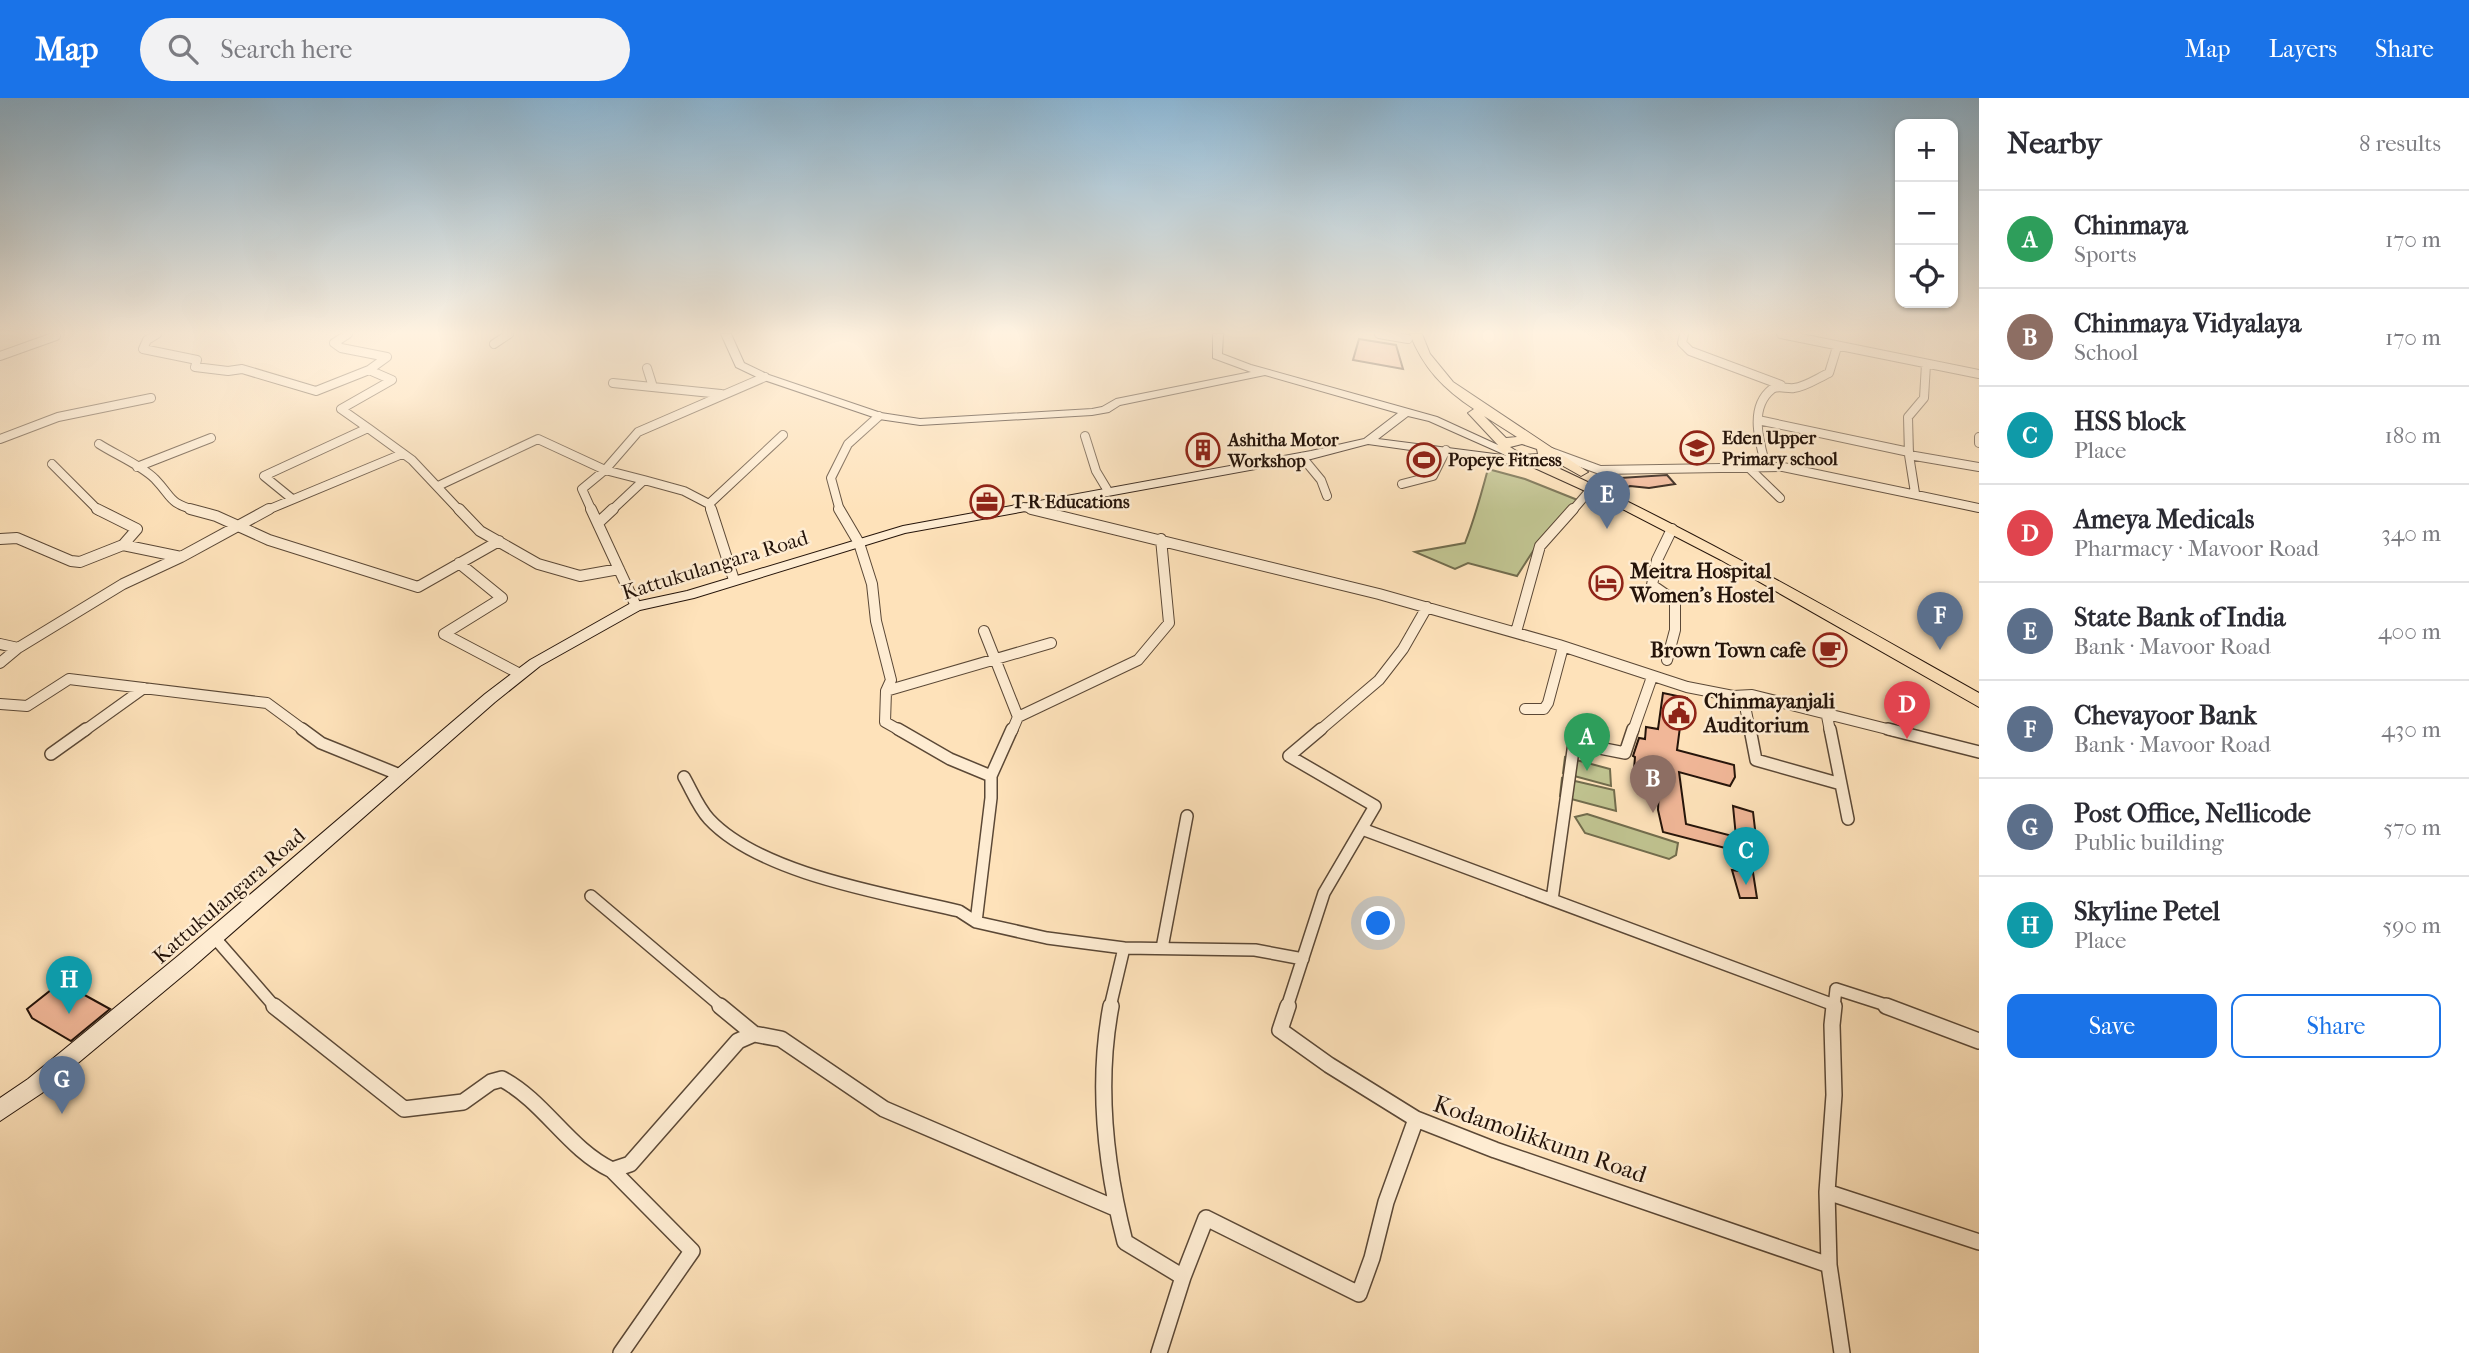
<!DOCTYPE html>
<meta charset="utf-8">
<style>
:root{--surface:#fff;--page:#f2f2f3;--text:#2b2b33;--muted:#7c7c81;--line:#e1e1e2;--accent:#1a73e8}
body{margin:0;font-family:"IM FELL French Canon",serif;background:var(--page);color:var(--text)}
.controls{position:absolute;right:21px;top:21px;display:grid;overflow:hidden;border-radius:14px;box-shadow:0 2px 5px #0004}
.controls button{width:63px;height:63px;display:grid;place-items:center;padding:0;border:0;border-bottom:2px solid var(--line);background:var(--surface);color:var(--text);font:35px sans-serif}
.you{position:absolute;left:1379px;top:826px;width:24px;height:24px;margin:-18px;border:5px solid #fff;border-radius:50%;background:#1a73e8;box-shadow:0 0 0 10px #1a73e833}
.badge{display:grid;place-items:center;width:46px;height:46px;border-radius:50%;background:var(--accent);color:#fff;font-size:23px;font-weight:700}
.pin{position:absolute;translate:-50% -58px;filter:drop-shadow(0 2px 4px #0008)}
.pin::after{content:'';position:absolute;top:37px;width:24px;height:21px;background:inherit;clip-path:polygon(0 0,100% 0,50% 100%)}
.list{margin:0;padding:0;list-style:none}
h2{display:flex;justify-content:space-between;align-items:center;height:91px;margin:0;padding:0 28px;font-size:30px}
h2 small{font-size:23px;font-weight:400;color:var(--muted)}
.list li{display:grid;grid-template-columns:46px 1fr auto;gap:21px;align-items:center;box-sizing:border-box;height:98px;padding:0 28px;border-top:2px solid var(--line)}
.list b{display:block;font-size:26px;white-space:nowrap}
.list p{margin:0;font-size:23px;white-space:nowrap;color:var(--muted)}
.list em{font-size:23px;font-style:normal;color:var(--muted)}
.actions{display:flex;gap:14px;padding:21px 28px}
.actions a{flex:1;padding:16px 0;border:2px solid var(--accent);border-radius:14px;text-align:center;font-size:24px;color:var(--accent)}
.actions .main{background:var(--accent);color:#fff}
.icon{flex:none;width:38px;height:38px;fill:none;stroke:currentColor;stroke-width:2;stroke-linecap:round;stroke-linejoin:round}
.map{position:relative;flex:none;width:1979px;height:1255px;overflow:hidden}
header{display:flex;align-items:center;gap:42px;box-sizing:border-box;height:98px;padding:0 35px;background:var(--accent);color:#fff}
header strong{font-size:33px}
nav{display:flex;gap:38px;margin-inline-start:auto;font-size:24px}
.search{width:490px;height:63px;background:var(--page);display:flex;align-items:center;gap:18px;box-sizing:border-box;padding:0 24px;border-radius:38px;color:var(--muted);font-size:26px}
main{display:flex}
aside{flex:1;background:var(--surface)}
.map>svg:first-child{display:block}
</style>
<header>
<strong>Map</strong>
<div class="search"><svg class="icon" aria-label="search" viewBox="0 0 24 24"><circle cx="10" cy="10" r="6"/><path d="M15 15l6 6"/></svg>Search here</div>
<nav><a>Map</a><a>Layers</a><a>Share</a></nav>
</header>
<main>
<div class="map">
<svg width="1979" height="1255" viewBox="0 0 1979 1255">
<rect width="100%" height="100%" fill="#fee2ba"/>
<filter id="stains"><feTurbulence type="fractalNoise" baseFrequency=".00286" numOctaves="4"/><feColorMatrix values="0 0 0 0 .2 0 0 0 0 .09 0 0 0 0 .02 0 0 0 .5 -.17"/></filter>
<radialGradient id="worn" r=".72"><stop offset=".6" stop-color="#630" stop-opacity="0"/><stop offset="1" stop-color="#630" stop-opacity=".3"/></radialGradient>
<path fill="#c0c390" stroke="#726c4d" stroke-width="2" d="M1488 371 1525 381 1580 403 1535 450 1517 478 1468 465 1455 471 1415 454 1465 445C1475 420 1481 396 1488 371Z
M1565 659 1610 671 1611 688 1563 675Z
M1562 680 1614 692 1616 713 1560 698Z
M1587 716 1678 745 1676 757 1669 761 1585 735 1575 719Z"/>
<path fill="#f1b798" stroke="#25140a" stroke-width="2" d="M1359 241 1396 247 1403 271 1353 262Z
M1667 377 1675 386 1649 390 1630 388 1624 391 1604 381Z
M1663 595 1687 600 1690 622 1681 621 1677 652 1734 667 1735 679 1730 688 1679 674 1686 726 1736 739 1733 708 1753 714 1759 765 1751 762 1757 800H1740L1732 772 1739 773 1737 753 1663 734 1658 712 1659 690 1633 683 1635 659 1633 658 1639 640 1645 641 1646 629 1658 631Z
M61 884 110 911 71 943 32 920 27 911Z"/>
<g fill="none" stroke-linecap="round" stroke-linejoin="round">
<defs>
<path id="street-far3" d="M157 236 147 242 143 251 197 262 195 269 228 273 242 271 316 293 369 272
M348 236 334 245 341 250 387 259 369 272 392 282 341 311 368 330
M1379 236 1408 241
M1684 236 1682 245 1690 253 1781 287
M1781 236 1979 276
M494 246 509 236
M0 258 56 238
M647 270 653 289
M613 285 721 296
M1758 322 1909 354
M1085 338 1096 373 1108 393
M1979 339V345
M0 341 58 319 151 300
M99 346C116 357 141 367 155 381 174 401 167 404 197 413
M1551 354 1600 372 1783 369 1979 410
M1909 357 1908 319 1924 300 1926 266
M1302 359 1321 382 1327 398
M52 366 99 413
M137 369 211 340
M1748 369 1780 400
M1766 369C1760 345 1748 310 1772 291 1778 287 1787 291 1794 290 1805 289 1818 280 1829 275L1837 249
M644 382 684 393 709 406
M1402 386 1433 378 1446 352
M438 388 538 341 605 372 644 382 611 413
M1915 395 1909 357 1979 369
M291 400 264 378 368 330 412 362 460 413
M1024 409 1038 413
M265 413 402 356
M592 413 582 391 605 372 638 334 765 279
M711 413 709 406 783 337
M840 413 831 380 848 346 879 318
M1572 413 1591 391"/>
<path id="street-far2" d="M97 411 137 431 123 447 181 459
M190 411 216 418 269 442 418 489 499 443
M459 411 480 433 538 466 580 478 619 471
M591 411 636 508
M711 411 734 482
M839 411 859 445 872 486 876 523 891 582 886 593 885 624 901 633
M1031 411 1379 496 1559 547 1687 589 1733 598 1752 597 1895 633
M598 425 613 411
M0 441 17 440 71 463 80 464 123 447
M459 465 502 500 444 536 520 576
M984 533 1018 619 1012 633
M1516 534 1540 448 1573 411
M0 546 18 550 0 565
M18 550 123 486 181 459 269 411
M1667 562 1675 532V503L1652 487 1657 462 1672 431
M886 593 1051 545
M1743 598 1750 633
M0 606 27 608 69 581 267 605 305 633
M1525 611H1544L1548 605 1563 549
M1827 618 1830 633
M1018 619 1138 562 1169 525 1161 441
M84 633 144 590
M1319 633 1379 582 1403 551 1427 509
M1633 633 1652 579"/>
<path id="street-far1" d="M302 631 321 645 400 677
M898 631 950 661 991 678
M1750 631 1756 662 1841 686
M1830 631 1848 721
M1888 631 1979 654
M51 656 86 631
M684 679C692 693 698 709 709 721 760 776 887 796 959 813L976 824 991 700V678L1012 631
M1362 731 1834 907
M591 798 722 909
M1552 802 1574 645 1625 655 1633 631
M976 824 1047 840 1124 850 1110 909
M214 839 275 909
M1124 850 1255 852 1303 861
M1162 850 1187 718
M1287 909 1324 795 1375 708 1289 658 1321 631
M1834 909 1836 891 1892 909"/>
<path id="street" d="M274 908 404 1011 463 1004 491 984 502 981C545 1004 568 1051 612 1072L630 1066 738 943 754 936 781 941 884 1011 1115 1110
M720 908 754 936
M1111 908C1096 987 1105 1066 1125 1144L1183 1179 1206 1120 1359 1196 1372 1160 1386 1104 1416 1021 1495 1052 1829 1167 1827 1094
M1288 908 1280 932 1329 967 1416 1021
M1834 908 1832 927 1834 997 1827 1094 1979 1144
M1886 908 1979 943
M612 1072 692 1153 621 1255
M1829 1167 1842 1255
M1159 1255 1183 1179"/>
<path id="secondary" d="M721 236H731L744 265 769 277 881 315 920 321 1092 311 1102 309 1116 301 1251 274 1213 260V236H1223L1222 256 1251 267 1437 319 1511 353 1505 357 1501 355 1429 323 1408 318 1378 341 1510 358 1521 357 1527 361 1525 364 1510 366 1368 346 1311 361 905 435 694 500 640 512 540 568 495 604 192 870 42 995 0 1023V1000L28 981 178 858 485 596 530 562 631 505 687 493 903 428 1311 353 1364 341 1398 315 1265 277 1120 307 1109 314 1092 317 920 327 879 321 761 281 736 269Z"/>
<path id="primary" d="M1410 236H1422L1430 256 1453 284 1588 374 1581 378 1549 360 1543 363C1693 432 1835 514 1979 595V609L1721 462 1605 402 1526 366 1511 362 1496 349 1498 347 1468 315 1474 311C1444 291 1423 270 1410 236ZM1484 318 1517 339 1506 340ZM1522 346 1537 351 1538 356 1523 357 1510 349Z"/>
</defs>
<use href="#street-far3" stroke="#5b4836" stroke-width="10"/>
<use href="#street-far2" stroke="#5b4836" stroke-width="12"/>
<use href="#street-far1" stroke="#5b4836" stroke-width="14"/>
<use href="#street" stroke="#5b4836" stroke-width="18"/>
<use href="#secondary" stroke="#25140a" stroke-width="2"/>
<use href="#primary" stroke="#25140a" stroke-width="2"/>
<use href="#street-far3" stroke="#feecd2" stroke-width="8"/>
<use href="#street-far2" stroke="#feecd2" stroke-width="10"/>
<use href="#street-far1" stroke="#feecd2" stroke-width="11"/>
<use href="#street" stroke="#feecd2" stroke-width="15"/>
<use href="#secondary" fill="#feecd2" fill-rule="evenodd"/>
<use href="#primary" fill="#fee2ba" fill-rule="evenodd"/>
</g>
<linearGradient id="sky" x2="0" y2="1"><stop stop-color="#8cb7d5"/><stop offset="0.57" stop-color="#fff2e0"/><stop offset="1" stop-color="#fff2e0" stop-opacity="0"/></linearGradient>
<rect width="1979" height="412" fill="url(#sky)"/>
<defs>
<symbol id="school-ring" viewBox="-11 -11 22 22"><circle r="9.5" fill="#feecd2" stroke="#8f2418" stroke-width="1.5"/><path d="M0-5L7-2L0 1L-7-2ZM-4 1L0 2.5L4 1V4Q0 6-4 4Z" fill="#8f2418"/></symbol>
<symbol id="building-ring" viewBox="-11 -11 22 22"><circle r="9.5" fill="#feecd2" stroke="#8f2418" stroke-width="1.5"/><path d="M-4-6H4V6H1V3H-1V6H-4ZM-2.5-4.3h1.7v1.8h-1.7ZM.8-4.3h1.7v1.8H.8ZM-2.5-1h1.7V.8h-1.7ZM.8-1h1.7V.8H.8Z" fill="#8f2418"/></symbol>
<symbol id="stadium-ring" viewBox="-11 -11 22 22"><circle r="9.5" fill="#feecd2" stroke="#8f2418" stroke-width="1.5"/><path d="M0-5a6.5 5 0 1 0 0 10a6.5 5 0 1 0 0-10ZM-3.5-1.8h7v3.6h-7Z" fill="#8f2418"/></symbol>
<symbol id="office-ring" viewBox="-11 -11 22 22"><circle r="9.5" fill="#feecd2" stroke="#8f2418" stroke-width="1.5"/><path d="M-6-3h4V-5.5h4V-3h4V5H-6ZM-1-4.5V-3h2v-1.5ZM-6 0V1H6V0Z" fill="#8f2418"/></symbol>
<symbol id="hotel-ring" viewBox="-11 -11 22 22"><circle r="9.5" fill="#feecd2" stroke="#8f2418" stroke-width="1.5"/><path d="M-6-4.5h1.5V1H6V5H4.5V3h-9V5H-6ZM-4 0a1.8 1.8 0 1 1 3.6 0ZM.5 0V-2.5h3Q6-2.5 6 0Z" fill="#8f2418"/></symbol>
<symbol id="cafe-ring" viewBox="-11 -11 22 22"><circle r="9.5" fill="#feecd2" stroke="#8f2418" stroke-width="1.5"/><path d="M-5.5-4.5H6V0H3Q3 3.5 0 3.5H-2.5Q-5.5 3.5-5.5 0ZM3-3.2v2h1.7v-2ZM-6 4.5H4V6H-6Z" fill="#8f2418"/></symbol>
<symbol id="civic-ring" viewBox="-11 -11 22 22"><circle r="9.5" fill="#feecd2" stroke="#8f2418" stroke-width="1.5"/><path d="M-.6-6.5H3V-4.5H.6V-3L4-1V1h2V6H-6V1h2V-1L-.6-3ZM-1.2 2.5V6h2.4V2.5Z" fill="#8f2418"/></symbol>
</defs>
<g fill-rule="evenodd">
<use href="#school-ring" x="1678" y="331" width="38" height="38"/>
<use href="#building-ring" x="1184" y="333" width="38" height="38"/>
<use href="#stadium-ring" x="1405" y="343" width="38" height="38"/>
<use href="#office-ring" x="968" y="385" width="38" height="38"/>
<use href="#hotel-ring" x="1587" y="466" width="38" height="38"/>
<use href="#cafe-ring" x="1811" y="533" width="38" height="38"/>
<use href="#civic-ring" x="1660" y="596" width="38" height="38"/>
</g>
<g text-anchor="middle" stroke-width="5" stroke-linejoin="round" paint-order="stroke">
<g font-size="18" font-weight="bold" fill="#25140a" stroke="#feecd2" text-anchor="start">
<text x="1722" y="346">Eden Upper<tspan x="1722" dy="21">Primary school</tspan></text>
<text x="1228" y="348">Ashitha Motor<tspan x="1228" dy="21">Workshop</tspan></text>
<text x="1448" y="368">Popeye Fitness</text>
<text x="1012" y="410">T R Educations</text>
</g>
<g font-size="21" fill="#25140a" stroke="#feecd2">
<text transform="translate(715 467) rotate(-17)" y="7">Kattukulangara Road</text>
<text transform="translate(229 798) rotate(-41)" y="7">Kattukulangara Road</text>
</g>
<g font-size="21" font-weight="bold" fill="#25140a" stroke="#feecd2" text-anchor="start">
<text x="1630" y="480">Meitra Hospital<tspan x="1630" dy="24">Women's Hostel</tspan></text>
<text x="1806" y="559" text-anchor="end">Brown Town cafe</text>
<text x="1704" y="610">Chinmayanjali<tspan x="1704" dy="24">Auditorium</tspan></text>
</g>
<g font-size="24" fill="#25140a" stroke="#feecd2">
<text transform="translate(1540 1041) rotate(19)" y="8">Kodamolikkunn Road</text>
</g>
</g>
<rect width="100%" height="100%" filter="url(#stains)"/>
<rect width="100%" height="100%" fill="url(#worn)"/>
</svg>
<div class="controls">
<button>+</button>
<button>−</button>
<button><svg class="icon" aria-label="locate" viewBox="0 0 24 24"><circle cx="12" cy="12" r="6"/><path d="M12 2v4M12 18v4M2 12h4M18 12h4"/></svg></button>
</div>
<div class="you"></div>
<div class="pin badge" style="left:1587px;top:673px;background:#2e9e5b">A</div>
<div class="pin badge" style="left:1653px;top:715px;background:#8d6e63">B</div>
<div class="pin badge" style="left:1746px;top:787px;background:#0f9aa8">C</div>
<div class="pin badge" style="left:1907px;top:641px;background:#e0444e">D</div>
<div class="pin badge" style="left:1607px;top:431px;background:#5c6f8a">E</div>
<div class="pin badge" style="left:1940px;top:552px;background:#5c6f8a">F</div>
<div class="pin badge" style="left:62px;top:1016px;background:#5c6f8a">G</div>
<div class="pin badge" style="left:69px;top:916px;background:#0f9aa8">H</div>
</div>
<aside>
<h2>Nearby<small>8 results</small></h2>
<ul class="list">
<li><span class="badge" style="background:#2e9e5b">A</span><div><b>Chinmaya</b><p>Sports</p></div><em>170 m</em></li>
<li><span class="badge" style="background:#8d6e63">B</span><div><b>Chinmaya Vidyalaya</b><p>School</p></div><em>170 m</em></li>
<li><span class="badge" style="background:#0f9aa8">C</span><div><b>HSS block</b><p>Place</p></div><em>180 m</em></li>
<li><span class="badge" style="background:#e0444e">D</span><div><b>Ameya Medicals</b><p>Pharmacy · Mavoor Road</p></div><em>340 m</em></li>
<li><span class="badge" style="background:#5c6f8a">E</span><div><b>State Bank of India</b><p>Bank · Mavoor Road</p></div><em>400 m</em></li>
<li><span class="badge" style="background:#5c6f8a">F</span><div><b>Chevayoor Bank</b><p>Bank · Mavoor Road</p></div><em>430 m</em></li>
<li><span class="badge" style="background:#5c6f8a">G</span><div><b>Post Office, Nellicode</b><p>Public building</p></div><em>570 m</em></li>
<li><span class="badge" style="background:#0f9aa8">H</span><div><b>Skyline Petel</b><p>Place</p></div><em>590 m</em></li>
</ul>
<div class="actions"><a class="main">Save</a><a>Share</a></div>
</aside>
</main>
